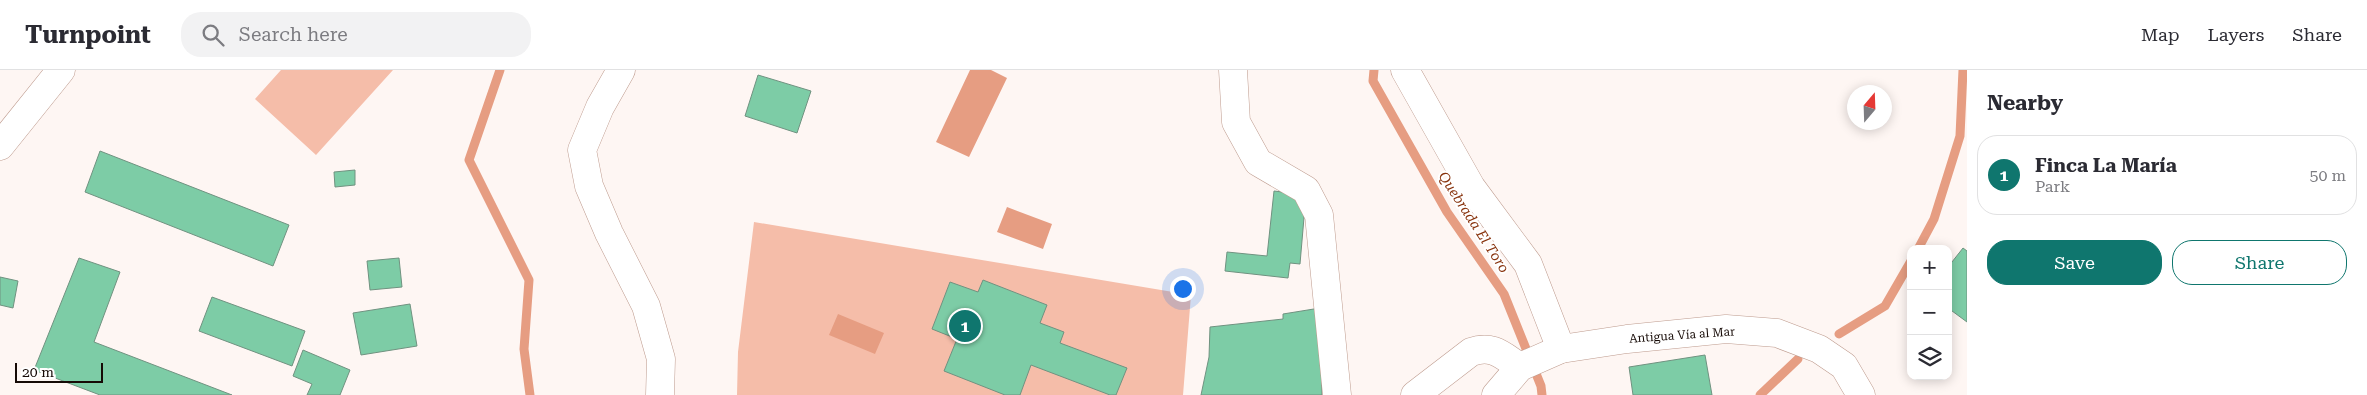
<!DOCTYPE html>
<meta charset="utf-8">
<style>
:root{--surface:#fff;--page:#f2f2f3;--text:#2b2b33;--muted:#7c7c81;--line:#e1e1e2;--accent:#0f766e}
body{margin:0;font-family:"Roboto Serif",serif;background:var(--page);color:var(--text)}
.controls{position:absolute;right:15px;bottom:15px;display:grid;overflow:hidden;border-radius:10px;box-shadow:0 2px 12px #0003}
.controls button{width:45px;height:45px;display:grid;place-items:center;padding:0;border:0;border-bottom:1px solid var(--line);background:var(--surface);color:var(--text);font:25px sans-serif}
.compass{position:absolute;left:1847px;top:15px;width:45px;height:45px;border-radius:50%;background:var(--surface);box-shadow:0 2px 12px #0003;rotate:19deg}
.scale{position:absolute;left:15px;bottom:12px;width:88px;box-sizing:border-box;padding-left:5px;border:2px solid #160a06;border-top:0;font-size:14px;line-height:18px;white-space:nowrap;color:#160a06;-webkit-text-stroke:4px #fff;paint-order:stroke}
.you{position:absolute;left:1182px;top:218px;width:18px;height:18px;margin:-12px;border:4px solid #fff;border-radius:50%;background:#1a73e8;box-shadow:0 0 0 8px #1a73e833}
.badge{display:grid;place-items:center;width:32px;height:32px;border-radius:50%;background:var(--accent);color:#fff;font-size:16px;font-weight:700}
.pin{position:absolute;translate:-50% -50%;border:2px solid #fff;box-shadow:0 1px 5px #0006}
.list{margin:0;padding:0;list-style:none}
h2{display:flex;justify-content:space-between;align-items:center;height:65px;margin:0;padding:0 20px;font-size:21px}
h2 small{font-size:16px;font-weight:400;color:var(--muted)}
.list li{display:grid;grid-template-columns:32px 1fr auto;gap:15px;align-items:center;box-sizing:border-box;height:80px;margin:0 10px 10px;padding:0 10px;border:1px solid var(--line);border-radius:20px}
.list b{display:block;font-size:19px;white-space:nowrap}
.list p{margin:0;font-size:16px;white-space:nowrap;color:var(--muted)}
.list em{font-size:16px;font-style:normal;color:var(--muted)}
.actions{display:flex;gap:10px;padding:15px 20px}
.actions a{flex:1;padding:11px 0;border:1px solid var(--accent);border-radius:20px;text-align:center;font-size:18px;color:var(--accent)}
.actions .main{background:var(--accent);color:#fff}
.icon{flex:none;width:28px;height:28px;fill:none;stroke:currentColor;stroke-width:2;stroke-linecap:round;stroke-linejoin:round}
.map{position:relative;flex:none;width:1967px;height:325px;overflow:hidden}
header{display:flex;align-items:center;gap:30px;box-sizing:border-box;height:70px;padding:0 25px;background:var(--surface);border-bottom:1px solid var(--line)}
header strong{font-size:24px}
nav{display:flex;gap:28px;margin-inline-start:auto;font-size:18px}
.search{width:350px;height:45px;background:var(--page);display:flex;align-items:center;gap:12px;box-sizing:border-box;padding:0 18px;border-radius:20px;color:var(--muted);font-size:19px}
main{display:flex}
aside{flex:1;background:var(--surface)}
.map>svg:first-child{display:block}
</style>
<header>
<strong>Turnpoint</strong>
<div class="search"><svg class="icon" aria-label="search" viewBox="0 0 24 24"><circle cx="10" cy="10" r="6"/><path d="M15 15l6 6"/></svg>Search here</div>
<nav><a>Map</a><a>Layers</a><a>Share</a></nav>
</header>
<main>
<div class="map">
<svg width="1967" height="325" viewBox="0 0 1967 325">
<rect width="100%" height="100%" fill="#fef6f3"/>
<path fill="#f5bda9" d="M281 0H393L316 85 255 29Z
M754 152 1191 225 1183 325H737L738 282Z"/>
<path fill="#e69d82" d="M970 0H991L1007 8 969 87 936 72Z
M1007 137 1052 154 1043 179 997 162Z
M838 244 884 263 875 284 829 265Z"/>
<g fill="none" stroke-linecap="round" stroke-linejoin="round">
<path stroke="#e69d82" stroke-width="9" d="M500 0 469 90 529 210 524 279 530 325
M1374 0 1373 11 1447 142 1504 224 1541 316 1542 325
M1918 179 1934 149 1960 66 1963 0
M1839 264 1885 236 1911 191
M1760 325 1798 289"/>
</g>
<path fill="#7dcca6" stroke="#709280" d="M758 5 811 21 797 63 745 46Z
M100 81 289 155 273 196 85 122Z
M355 100V115L335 117 334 102Z
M1274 121 1299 124 1298 135 1305 136 1300 194 1290 193 1288 208 1225 201 1227 182 1267 186Z
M1963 178 1967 181V252L1948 238V197Z
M79 188 120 202 94 272 232 325H100L34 300Z
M399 188 402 217 370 220 367 191Z
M0 207 18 211 13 238 0 235Z
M983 210 1047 235 1040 253 1064 262 1060 273 1127 298 1116 325H1110L1031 295 1020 325H1005L944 301 957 269 932 259 950 212 978 222Z
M212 227 305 261 292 296 199 261Z
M410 234 417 276 361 285 353 243Z
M1320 238 1322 325H1201L1209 287 1210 257 1283 249V244Z
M303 280 350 300 340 325H307L312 314 293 306Z
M1705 285 1712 325H1633L1629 297Z"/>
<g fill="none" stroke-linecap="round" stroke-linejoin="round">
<defs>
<path id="minor" d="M621 0 600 37 582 80 589 116 609 163 646 236 661 289 660 325
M1233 0 1236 52 1258 92 1306 120 1319 145 1337 325
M1405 0 1471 117 1528 194 1561 279
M0 76 61 0
M1415 325 1471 282C1493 274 1503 286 1520 297"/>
<path id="major" d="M1496 325 1520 297 1561 279 1627 269 1726 259 1777 263 1819 279 1844 296 1861 325"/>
</defs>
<use href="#minor" stroke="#be9b8e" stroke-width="29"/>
<use href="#major" stroke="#be9b8e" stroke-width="29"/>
<use href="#minor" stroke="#fff" stroke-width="28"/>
<use href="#major" stroke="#fff" stroke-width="28"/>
</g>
<g text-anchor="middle" stroke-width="4" stroke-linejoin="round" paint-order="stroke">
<g font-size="12" fill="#160a06" stroke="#fff">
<text transform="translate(1682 265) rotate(-4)" y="4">Antigua Vía al Mar</text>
</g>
<g font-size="14" font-style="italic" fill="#88330d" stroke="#fff">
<text transform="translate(1474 152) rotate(57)" y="5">Quebrada El Toro</text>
</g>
</g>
</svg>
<div class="controls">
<button>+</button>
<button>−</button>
<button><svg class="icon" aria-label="layers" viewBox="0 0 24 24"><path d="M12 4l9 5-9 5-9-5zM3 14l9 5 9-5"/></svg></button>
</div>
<svg class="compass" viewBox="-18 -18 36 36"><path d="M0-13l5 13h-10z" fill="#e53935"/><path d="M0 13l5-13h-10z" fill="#7c7c81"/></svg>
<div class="scale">20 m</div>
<div class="you"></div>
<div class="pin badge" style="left:965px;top:256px">1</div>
</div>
<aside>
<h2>Nearby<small></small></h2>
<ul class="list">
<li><span class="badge">1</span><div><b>Finca La María</b><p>Park</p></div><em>50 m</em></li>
</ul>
<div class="actions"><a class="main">Save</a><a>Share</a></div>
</aside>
</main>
